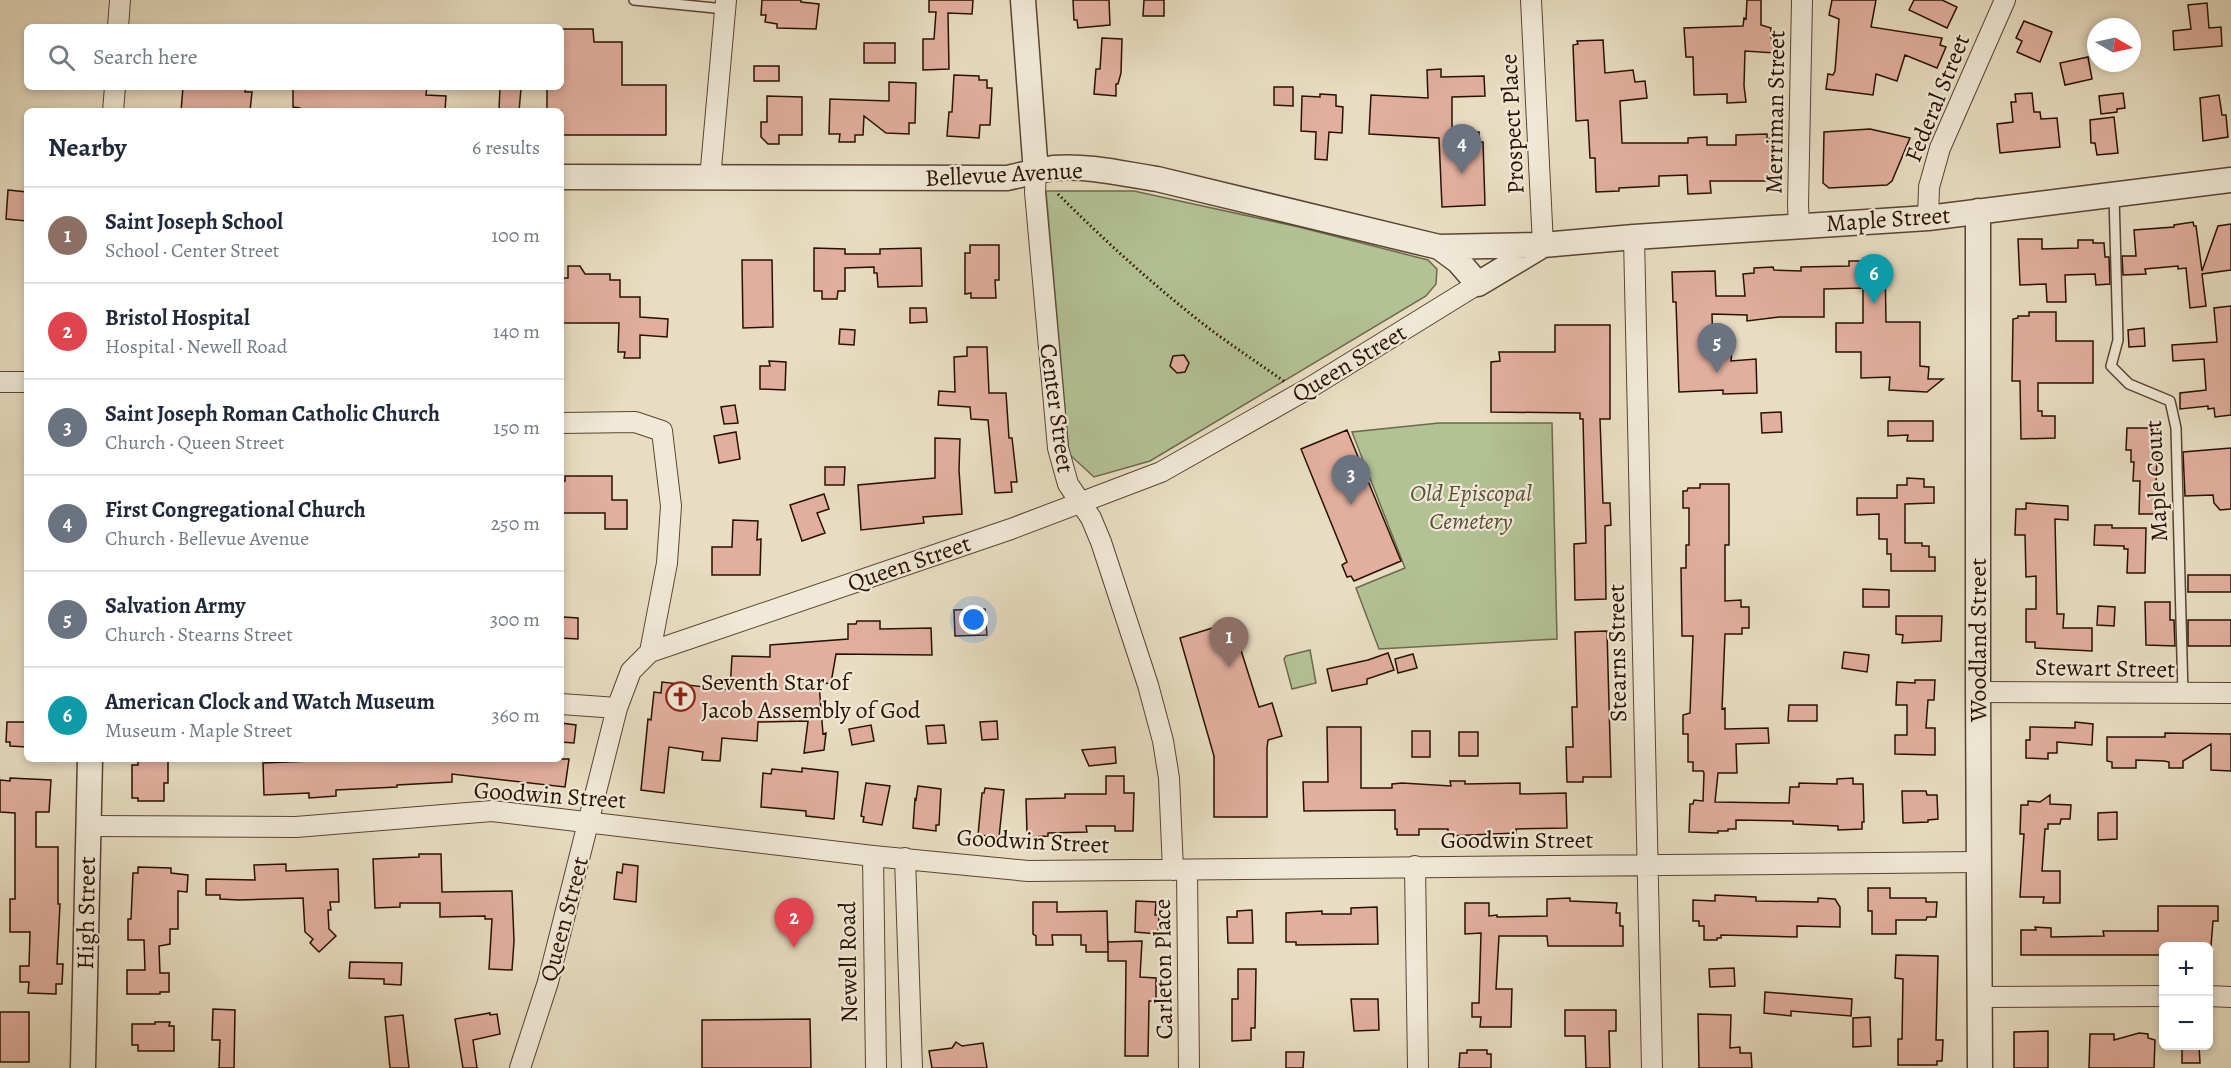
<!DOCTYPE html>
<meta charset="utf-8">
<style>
:root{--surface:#fff;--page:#f2f2f3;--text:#1f2937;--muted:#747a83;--line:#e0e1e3;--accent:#1a73e8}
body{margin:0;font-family:Alegreya,serif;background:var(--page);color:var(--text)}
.controls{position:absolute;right:18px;bottom:18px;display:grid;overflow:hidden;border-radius:9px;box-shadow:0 3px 9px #0003}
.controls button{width:54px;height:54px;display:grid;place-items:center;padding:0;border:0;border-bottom:2px solid var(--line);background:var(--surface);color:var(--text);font:30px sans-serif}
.compass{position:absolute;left:2087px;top:18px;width:54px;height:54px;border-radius:50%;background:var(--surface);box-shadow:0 3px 9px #0003;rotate:99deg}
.you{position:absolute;left:974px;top:620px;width:21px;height:21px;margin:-15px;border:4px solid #fff;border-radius:50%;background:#1a73e8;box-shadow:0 0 0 9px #1a73e833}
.badge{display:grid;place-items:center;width:39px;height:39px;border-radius:50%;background:var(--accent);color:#fff;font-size:20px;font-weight:700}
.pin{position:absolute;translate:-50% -50px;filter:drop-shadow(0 2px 3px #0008)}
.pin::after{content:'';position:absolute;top:32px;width:21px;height:18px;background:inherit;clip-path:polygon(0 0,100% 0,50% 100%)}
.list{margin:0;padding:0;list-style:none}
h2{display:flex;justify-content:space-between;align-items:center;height:78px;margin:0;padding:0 24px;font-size:26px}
h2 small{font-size:20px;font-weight:400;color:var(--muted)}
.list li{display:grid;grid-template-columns:39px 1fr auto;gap:18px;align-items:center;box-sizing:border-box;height:96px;padding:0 24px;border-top:2px solid var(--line)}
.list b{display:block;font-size:22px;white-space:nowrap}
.list p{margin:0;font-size:20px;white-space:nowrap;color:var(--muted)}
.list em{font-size:20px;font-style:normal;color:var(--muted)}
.icon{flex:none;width:33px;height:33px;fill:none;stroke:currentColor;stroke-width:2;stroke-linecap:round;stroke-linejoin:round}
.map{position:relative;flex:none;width:2231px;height:1068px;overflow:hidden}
.search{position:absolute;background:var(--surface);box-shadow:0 3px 9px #0003;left:24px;top:24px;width:540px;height:66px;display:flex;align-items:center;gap:15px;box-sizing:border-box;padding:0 21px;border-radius:9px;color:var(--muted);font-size:22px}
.panel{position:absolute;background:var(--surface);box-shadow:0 3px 9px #0003;left:24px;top:108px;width:540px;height:654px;border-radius:9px}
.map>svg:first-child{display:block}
</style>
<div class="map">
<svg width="2231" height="1068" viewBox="0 0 2231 1068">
<rect width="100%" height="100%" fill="#e8ddc2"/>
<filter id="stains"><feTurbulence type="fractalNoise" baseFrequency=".00333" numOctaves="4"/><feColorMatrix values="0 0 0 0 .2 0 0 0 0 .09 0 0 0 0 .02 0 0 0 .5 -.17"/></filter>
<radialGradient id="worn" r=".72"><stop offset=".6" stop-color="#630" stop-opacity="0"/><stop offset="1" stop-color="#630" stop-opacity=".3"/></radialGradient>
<path fill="#b3c295" stroke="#6e6a4c" stroke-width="1.5" d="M1046 191H1134L1299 227 1428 260 1437 269 1436 284 1426 296 1150 461 1094 477 1069 454Z
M1439 423H1552L1557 639 1379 649 1356 588 1405 568 1352 432Z
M1310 650 1316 683 1292 689 1284 659 1286 656Z"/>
<path fill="#e2af9f" stroke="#291102" stroke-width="1.5" d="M762 0H801V2L819 4 816 29 777 28V24L765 22 766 15H761Z
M929 0H973L972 14 948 13 949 69 923 70V39H934L936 12H929Z
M1073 0H1109L1110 25 1078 28 1077 20H1074Z
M1144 0H1164V16H1143Z
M1747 0H1761V25L1771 28V38H1776L1775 53 1745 51 1744 86 1746 102 1727 103V94L1694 95 1693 57H1686L1684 28 1743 26 1744 18 1746 19Z
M1832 0H1876L1871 27 1942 38 1940 45 1946 47 1937 68 1905 55 1897 81 1876 74 1873 95 1826 89 1828 74 1833 75 1835 71 1839 19 1829 15Z
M1914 0H1942L1957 7 1947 28 1909 10Z
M2207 3 2209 28 2221 27 2222 46 2174 50 2173 31 2191 29 2188 5Z
M2024 21 2052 32 2040 62 2017 52 2022 41 2016 38Z
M561 29H593L594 42H622V85H666V135H561V111H547V87H561Z
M1102 38 1122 39 1121 73 1118 84H1116V96L1094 94 1096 69H1100Z
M1603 40 1605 73 1633 70 1635 82 1645 81 1647 98 1620 101 1622 143H1688V138L1707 137V145H1736V135L1767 134V139L1771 138 1772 157H1775V181H1710L1711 193 1688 194 1687 175 1659 176V186L1619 188V191L1596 192 1595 158H1590L1588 120 1576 121 1573 45 1578 44 1577 41Z
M864 43H895V63H864Z
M2088 57 2092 79 2065 85 2060 63Z
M754 66H779V81H754Z
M1441 69V77L1484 76 1485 96 1452 97V128H1472V132H1479V142H1483L1485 205 1442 207 1439 138 1369 134 1371 95 1428 98 1427 70Z
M954 75 979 76V80H987V88H992L990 125H980L979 138 947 136 949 112H952Z
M889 82 916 83 915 123H909V134L886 133 864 116 863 135H855V142H839L840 134H829L830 99 889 101Z
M183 87H246L245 92H252L250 111H181Z
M302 87H427L426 95 446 96 445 111H300V108L293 107V88Z
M500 87 521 89 519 111H499Z
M1274 87H1293V106L1274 105Z
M2032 93 2034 112H2040L2041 119 2057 118 2060 147 2000 153 1997 124 2013 122 2011 102H2016L2015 94Z
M2123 93 2125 108 2117 109V112L2101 114 2099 96Z
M1320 94 1336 95V106L1343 107 1342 133 1329 132 1327 160 1315 159 1316 132 1301 131 1302 96 1320 97Z
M2219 95 2222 115H2226L2228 137 2203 141 2200 98Z
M767 96 802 97V135H779V144H768L761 137V122H767Z
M2114 117 2118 153 2097 155 2095 143H2091L2090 120Z
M1870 129 1910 138 1892 181 1887 185 1829 188 1823 183 1824 132Z
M8 190 27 192V221L6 219Z
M2193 222 2194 226H2196L2202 271 2218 226 2231 224V270L2202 274 2206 306 2190 308 2186 268 2178 269V266L2145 269 2146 274 2123 275 2122 256H2136L2134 230 2174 227V225Z
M2018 239H2042V249L2078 248V240H2093V243H2104L2105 257H2109L2110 284 2096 285 2095 274 2065 275 2066 302H2047L2046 284 2020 285Z
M970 245H999V280H995L996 298H971V293L965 294V253H970Z
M814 248 845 249V254H880V249L921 248 922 286 878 287 877 273H874V267L845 268V291H838L837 299H822V291H814Z
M742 260H772L773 327 743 328Z
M1849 261H1885L1886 322H1920V366L1929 367 1928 379H1943L1927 392 1889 390 1890 377 1861 378V352H1836V323H1863V288L1824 289V317H1779L1747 321V315L1712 314 1713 348 1732 349 1731 361 1756 359 1757 393 1723 394V390L1679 392 1676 302H1673L1672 272 1715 271 1716 296H1745L1743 274 1754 273V268L1773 267 1774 270 1801 271V267L1849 266Z
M568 266H580L585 274H610V280H620V297H640V317L668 319 667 337 640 335V358H624L625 352H618L619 323H561V278H568Z
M2231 306V415L2215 417 2214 408 2208 409V406L2180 409V393L2206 390 2204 359 2173 361 2172 345 2217 342 2214 308Z
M910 308H926L927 322 910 323Z
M2029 312H2056V341H2093V383H2038V411H2042V416H2055V438L2021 439 2020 381H2012L2013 319 2018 318V316H2029Z
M1555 325H1610V419H1600L1603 503H1610L1611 525 1605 526 1606 599 1575 600 1574 544 1586 543 1583 419H1580V413L1491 412V362L1500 361 1499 352H1555Z
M2144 328 2145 346 2129 347 2128 330Z
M840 329 855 330 854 345 839 344Z
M967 347H987L989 393H1006L1009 438H1012L1017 482H1011L1012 492 995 493 988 420 971 419 970 407 938 405 939 391 955 392 954 357 967 356Z
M1184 355 1189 363 1185 372 1177 373 1170 366 1173 356Z
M769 361 786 362 785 390 760 389V366H770Z
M735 405 738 423 724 424 721 407Z
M1781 412 1782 432 1762 433 1761 413Z
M1888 421H1933V441H1907L1908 435 1888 436Z
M2127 428H2158L2155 514H2139L2140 481H2133L2134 462H2131V450H2126Z
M1347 430 1401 561 1354 581 1351 576 1347 577 1342 565 1347 562 1301 449Z
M736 432 740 459 719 463 714 436Z
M935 438 960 439 959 470 962 514 923 517 924 523 861 530 858 485 935 478Z
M2231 448V509L2220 510 2214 503 2213 495 2185 496 2183 452Z
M825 467H845L844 485H825Z
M565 476H612V500H627V529H605V513H561V481H565Z
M1907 478 1924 479V487H1934V503L1905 504V543H1922V546H1929V557H1935V571H1891V554H1887V539H1879V514L1857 515V498H1897V485H1907Z
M1700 484H1729V545H1725V601L1741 600V607H1749V628H1742V634H1725L1722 709 1725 708V729L1768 728 1769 743 1736 744 1737 773H1718L1715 802 1789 803 1790 787H1799V783L1837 784V779L1853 778V784H1863L1864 822H1862V829L1838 830V826L1793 824V821L1736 820V829H1728V831H1718V833L1689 832 1690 804H1693L1694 800 1703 801 1704 773 1703 771H1693V762H1688V734H1683V715L1690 713 1693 636H1682L1681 568H1686V545H1689V508H1683V491H1687L1688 488H1700Z
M824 494 829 509 817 513 825 533 802 541 790 505Z
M2026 503 2068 506V520L2055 519 2057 614H2064L2063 628H2092V651L2035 648V642H2026V609H2036V576L2026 577 2025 535H2015L2016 509H2026Z
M733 520 758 521 757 540 761 539 760 575H712V547H732Z
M2095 525H2112V528H2146L2145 573H2127L2128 549H2124V546L2094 545Z
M2188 575H2231V592H2188Z
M1863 589 1889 590V607H1863Z
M2145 602H2170V620H2174L2175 646 2146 645Z
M2098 606 2115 607 2114 626 2097 625Z
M985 609 987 635 955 636 954 610Z
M1896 616H1942L1941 641 1902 643 1903 635 1896 634Z
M563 617 578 618V639L561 638Z
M2188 620H2231V646H2188Z
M857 621H880V629L931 628 932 655 836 654 831 683 819 684 823 734 826 733 824 750 804 753 808 721 758 722 757 741 722 738 720 761 702 760 703 752 669 747 664 793 641 790 648 719 651 720 654 692 661 693 662 682 730 690 732 656 770 657V645L848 639V624H856Z
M1232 622 1259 707 1272 703 1282 736 1268 740 1267 748V817H1214V756L1180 638Z
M1607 631 1611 777H1583V782H1567L1566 747H1573L1572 707H1577L1575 632Z
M1844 652 1869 655 1867 672 1842 668Z
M1388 653 1394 670 1367 679V684L1332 691 1327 669 1368 660Z
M1413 654 1417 668 1398 673 1395 659Z
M1915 680H1935L1934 700H1928L1926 728H1935V755L1895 754V735H1907V705H1896L1897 682 1915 683Z
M1789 705H1817V721H1788Z
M997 721 998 739 982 740 980 722Z
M7 722H27V747L10 746V742H6Z
M2075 722 2093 724 2092 745 2057 742V753H2048V759L2026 758V740H2030V727L2075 728Z
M561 723 576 725 574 743 561 742Z
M871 725 874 741 852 745 849 729Z
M944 725 946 743 928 744 926 726Z
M1327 727H1361V788H1392V784L1402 783 1451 786 1450 781H1465V784L1520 783V794L1566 793 1567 828 1516 829V833L1448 836V829H1419V835H1397V829H1395V810L1304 811 1303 782H1328Z
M1412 731H1430V757H1412Z
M1459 732H1478V756H1459Z
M2165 733 2231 734V771L2211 770V744L2183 761V768H2169V762L2164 761 2136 760V768H2112V762L2107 761V737H2165Z
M1115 747 1116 763 1089 766 1082 750Z
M312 759H569L565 787 452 774V782L397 785V787L336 790V796L309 798V793L264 795 263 763 312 761Z
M138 761H168V783H164V801H138V798H132V765H138Z
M802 768 838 772 834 819 806 816V811L761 807 763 773 771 774 772 769 802 772Z
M1106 776H1124V793H1134L1133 831H1115V826H1086L1087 832 1048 833V836L1031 837V832H1027L1026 799 1065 798V794H1106Z
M10 778 51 780 49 812H36V847H58V904H60L57 964H63L62 984H56V994L28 993 29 982H20V966H29L30 932H10V899H15V813L0 812V780L10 781Z
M866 783 890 786 882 825 863 822 864 817 861 816Z
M918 786 941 789 939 825H936V831L913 828 915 799 916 800Z
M985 788 1004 790 999 837 978 835 982 793H984Z
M1902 791H1926L1927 795H1937L1938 819 1928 820V822L1903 823Z
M2050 795V804L2071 805 2070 819H2061L2060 824H2048V829H2045L2042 871H2060V903H2043L2044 897H2020L2024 834H2020L2021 805H2028V801L2040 802Z
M2117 812V839L2098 840V813Z
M419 854H441L442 892 512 891 514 941 512 970 489 969 492 919H485V916L440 917V903H400V907L375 908 373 859 419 857Z
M286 864V871L338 869 339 902H330L331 910H328L329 929 336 936 319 952 310 943 313 939 305 932 303 898 239 900 220 899V895H206V879L255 880 254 865Z
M623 864 638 866 636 902 614 899 617 872 622 873Z
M138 867 171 868V873L188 875 187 892 178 891V929H170V944L159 946 160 973H169V992H160V994H127V970H145L144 940H128V919H131L133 873H138Z
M1868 888H1890V898H1926V902H1937L1936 917H1927L1926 920H1896V934H1872V911H1868Z
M1715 895 1756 897V901L1818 902V898L1835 899 1840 907V927L1797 926V937L1721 935V938H1717V940H1704V926H1699V921H1693V900L1715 901Z
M1570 898V901L1617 903 1616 913H1620V926H1623V946H1548L1547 936H1499L1496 989H1512L1511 1027H1480L1481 1017H1472V1003H1479L1481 933 1465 934V903H1489V916L1497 915V917L1547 916V899Z
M1136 901 1156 902 1155 915H1159L1158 934 1135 932Z
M1033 902H1057V912L1107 911 1108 952H1086V945H1081V935H1052L1053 945H1036V936L1033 934Z
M2158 906H2218V921H2213L2211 946H2163V955H2021V930H2036L2035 927 2051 928V937L2104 936 2103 931H2158Z
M1377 907 1378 944 1296 945V942H1286V913L1322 911V914H1351V908Z
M1252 910 1253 943H1228L1227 917H1237V911Z
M1142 941 1140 977 1156 978V1001H1149L1148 1056H1125L1126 961H1108V942Z
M1896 955 1938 956 1936 1040H1943L1942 1061H1937V1065H1898V1039H1902L1903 979 1895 978Z
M350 962 402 963 401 985 384 984V979L349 978Z
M1734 968 1735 986 1710 987 1709 969Z
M1238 969H1256L1255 1028H1251V1040L1232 1041V999H1238Z
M1765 992 1852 999 1851 1016 1791 1011V1016L1764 1013Z
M1351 999H1378L1379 1030 1354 1031Z
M213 1009 235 1010 234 1068H219L220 1040H212Z
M1565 1010H1616V1031H1609L1610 1068H1586L1585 1036H1565Z
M0 1012H29V1062H0Z
M490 1013V1015L497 1014 500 1034 473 1040 477 1068H463L455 1019Z
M1698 1014 1731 1015 1730 1048 1740 1047V1053H1751L1752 1068H1699Z
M403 1015 409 1068H390L385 1017Z
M1870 1017 1871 1046 1853 1047V1018Z
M810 1019 811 1068H702V1020Z
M155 1022H170L169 1026H174V1051H138V1045H132V1024H155Z
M2048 1031V1068H2014V1032Z
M2139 1033 2148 1034V1038L2155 1040 2154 1068H2089L2090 1034H2114V1040Z
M956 1042 962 1046 983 1043 987 1068H932L929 1051 952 1048Z
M2182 1046H2199L2200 1063H2182Z
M1467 1050H1487V1054H1491V1068H1459L1460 1053H1467Z
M1286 1052H1304L1303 1068H1286Z"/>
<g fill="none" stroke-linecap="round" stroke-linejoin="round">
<defs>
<path id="service" d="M634 0 725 9
M2114 196 2118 340 2111 366 2129 384 2170 401 2176 428 2183 695"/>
<path id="minor" d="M1531 0 1543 245
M118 27 120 0
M113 111 115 87
M1036 173 1035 192 1058 448 1068 484 1091 518 1101 542 1148 685 1163 741 1169 778 1173 870
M710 179 726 0
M1928 218 1929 187 1940 148 2005 0
M1799 225 1798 205 1802 0
M1634 237 1652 1068
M0 382H27
M561 423 635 422 662 431 671 506 667 563 650 652
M1978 692 2231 693
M561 704 617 708
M88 826 296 827 492 811 873 856 1028 871 1979 862
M873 856 876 1068
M905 858 912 1068
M1415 866 1418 1068
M1187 870 1189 1068
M2208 996 2231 997
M1980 997 2164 996
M520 1068 548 982 617 708 631 671 650 652 1011 529 1161 472 1311 387 1478 284"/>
<path id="tertiary" d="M1023 0 1036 173
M561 177 1007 178C1022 175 1038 170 1054 168 1087 165 1124 174 1157 179L1439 247 1543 245 1634 237 1928 218 2231 180
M1978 211V692L1980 1068
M1439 247 1458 261 1478 284 1543 245
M83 1068 90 759"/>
</defs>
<use href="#service" stroke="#594432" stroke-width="12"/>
<use href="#minor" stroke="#594432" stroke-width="22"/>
<use href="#tertiary" stroke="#594432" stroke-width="27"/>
<path stroke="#291102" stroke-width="3" stroke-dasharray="1.5 3" stroke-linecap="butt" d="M1058 194C1104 240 1151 283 1202 323 1229 344 1257 362 1285 382"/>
<use href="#service" stroke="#f0e9d7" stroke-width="9"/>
<use href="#minor" stroke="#f0e9d7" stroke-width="20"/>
<use href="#tertiary" stroke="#f0e9d7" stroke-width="24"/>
</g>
<defs>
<symbol id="church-ring" viewBox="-11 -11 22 22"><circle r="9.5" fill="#f0e9d7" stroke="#8f2418" stroke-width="1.5"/><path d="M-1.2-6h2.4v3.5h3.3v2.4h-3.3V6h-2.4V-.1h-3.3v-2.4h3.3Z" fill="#8f2418"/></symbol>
</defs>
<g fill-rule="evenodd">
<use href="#church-ring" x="664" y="680" width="33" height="33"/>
</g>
<g text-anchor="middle" stroke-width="4.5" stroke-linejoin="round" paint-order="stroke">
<g font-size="24" fill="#291102" stroke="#f0e9d7">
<text transform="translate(1937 98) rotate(-68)" y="8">Federal Street</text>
<text transform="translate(1775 112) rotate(-89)" y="8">Merriman Street</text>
<text transform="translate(1512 124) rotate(-93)" y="8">Prospect Place</text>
<text transform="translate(1004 174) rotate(-3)" y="8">Bellevue Avenue</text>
<text transform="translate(1888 219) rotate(-4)" y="8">Maple Street</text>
<text transform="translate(1349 363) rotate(-31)" y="8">Queen Street</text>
<text transform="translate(1057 408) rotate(82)" y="8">Center Street</text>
<text transform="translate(2156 481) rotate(-93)" y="8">Maple Court</text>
<text transform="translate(909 563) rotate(-19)" y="8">Queen Street</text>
<text transform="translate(1978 640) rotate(-90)" y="8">Woodland Street</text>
<text transform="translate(1617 653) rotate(-91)" y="8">Stearns Street</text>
<text transform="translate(2105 668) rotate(1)" y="8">Stewart Street</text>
<text transform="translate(550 795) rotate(4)" y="8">Goodwin Street</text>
<text x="1517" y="848">Goodwin Street</text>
<text transform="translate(1033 841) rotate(3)" y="8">Goodwin Street</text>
<text transform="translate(86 913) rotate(-89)" y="8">High Street</text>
<text transform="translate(564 919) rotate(-75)" y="8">Queen Street</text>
<text transform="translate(848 962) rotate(-91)" y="8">Newell Road</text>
<text transform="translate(1163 969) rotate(-91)" y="8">Carleton Place</text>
</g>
<g font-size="24" font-style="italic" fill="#594f35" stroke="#f0e9d7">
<text x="1471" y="501">Old Episcopal<tspan x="1471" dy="28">Cemetery</tspan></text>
</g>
<g font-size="24" fill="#291102" stroke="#f0e9d7" text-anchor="start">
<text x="701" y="690">Seventh Star of<tspan x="701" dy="28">Jacob Assembly of God</tspan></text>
</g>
</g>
<rect width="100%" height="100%" filter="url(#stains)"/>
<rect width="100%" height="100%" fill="url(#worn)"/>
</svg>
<div class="controls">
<button>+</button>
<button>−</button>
</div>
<svg class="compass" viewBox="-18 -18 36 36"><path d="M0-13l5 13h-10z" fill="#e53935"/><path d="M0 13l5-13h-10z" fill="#747a83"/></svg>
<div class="you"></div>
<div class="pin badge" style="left:1229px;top:667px;background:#8d6e63">1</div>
<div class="pin badge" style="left:794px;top:948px;background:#e0444e">2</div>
<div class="pin badge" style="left:1351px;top:505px;background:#6b7280">3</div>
<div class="pin badge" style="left:1462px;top:174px;background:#6b7280">4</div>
<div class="pin badge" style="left:1717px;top:373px;background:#6b7280">5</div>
<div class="pin badge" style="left:1874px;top:304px;background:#0f9aa8">6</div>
<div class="search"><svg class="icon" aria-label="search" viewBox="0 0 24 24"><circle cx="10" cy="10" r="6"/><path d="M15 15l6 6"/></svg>Search here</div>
<section class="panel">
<h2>Nearby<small>6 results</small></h2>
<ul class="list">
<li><span class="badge" style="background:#8d6e63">1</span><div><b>Saint Joseph School</b><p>School · Center Street</p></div><em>100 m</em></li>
<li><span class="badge" style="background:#e0444e">2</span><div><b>Bristol Hospital</b><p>Hospital · Newell Road</p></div><em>140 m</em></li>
<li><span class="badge" style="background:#6b7280">3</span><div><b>Saint Joseph Roman Catholic Church</b><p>Church · Queen Street</p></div><em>150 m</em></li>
<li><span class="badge" style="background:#6b7280">4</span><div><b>First Congregational Church</b><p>Church · Bellevue Avenue</p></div><em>250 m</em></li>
<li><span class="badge" style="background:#6b7280">5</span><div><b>Salvation Army</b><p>Church · Stearns Street</p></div><em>300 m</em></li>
<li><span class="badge" style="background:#0f9aa8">6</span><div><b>American Clock and Watch Museum</b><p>Museum · Maple Street</p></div><em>360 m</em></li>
</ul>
</section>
</div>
